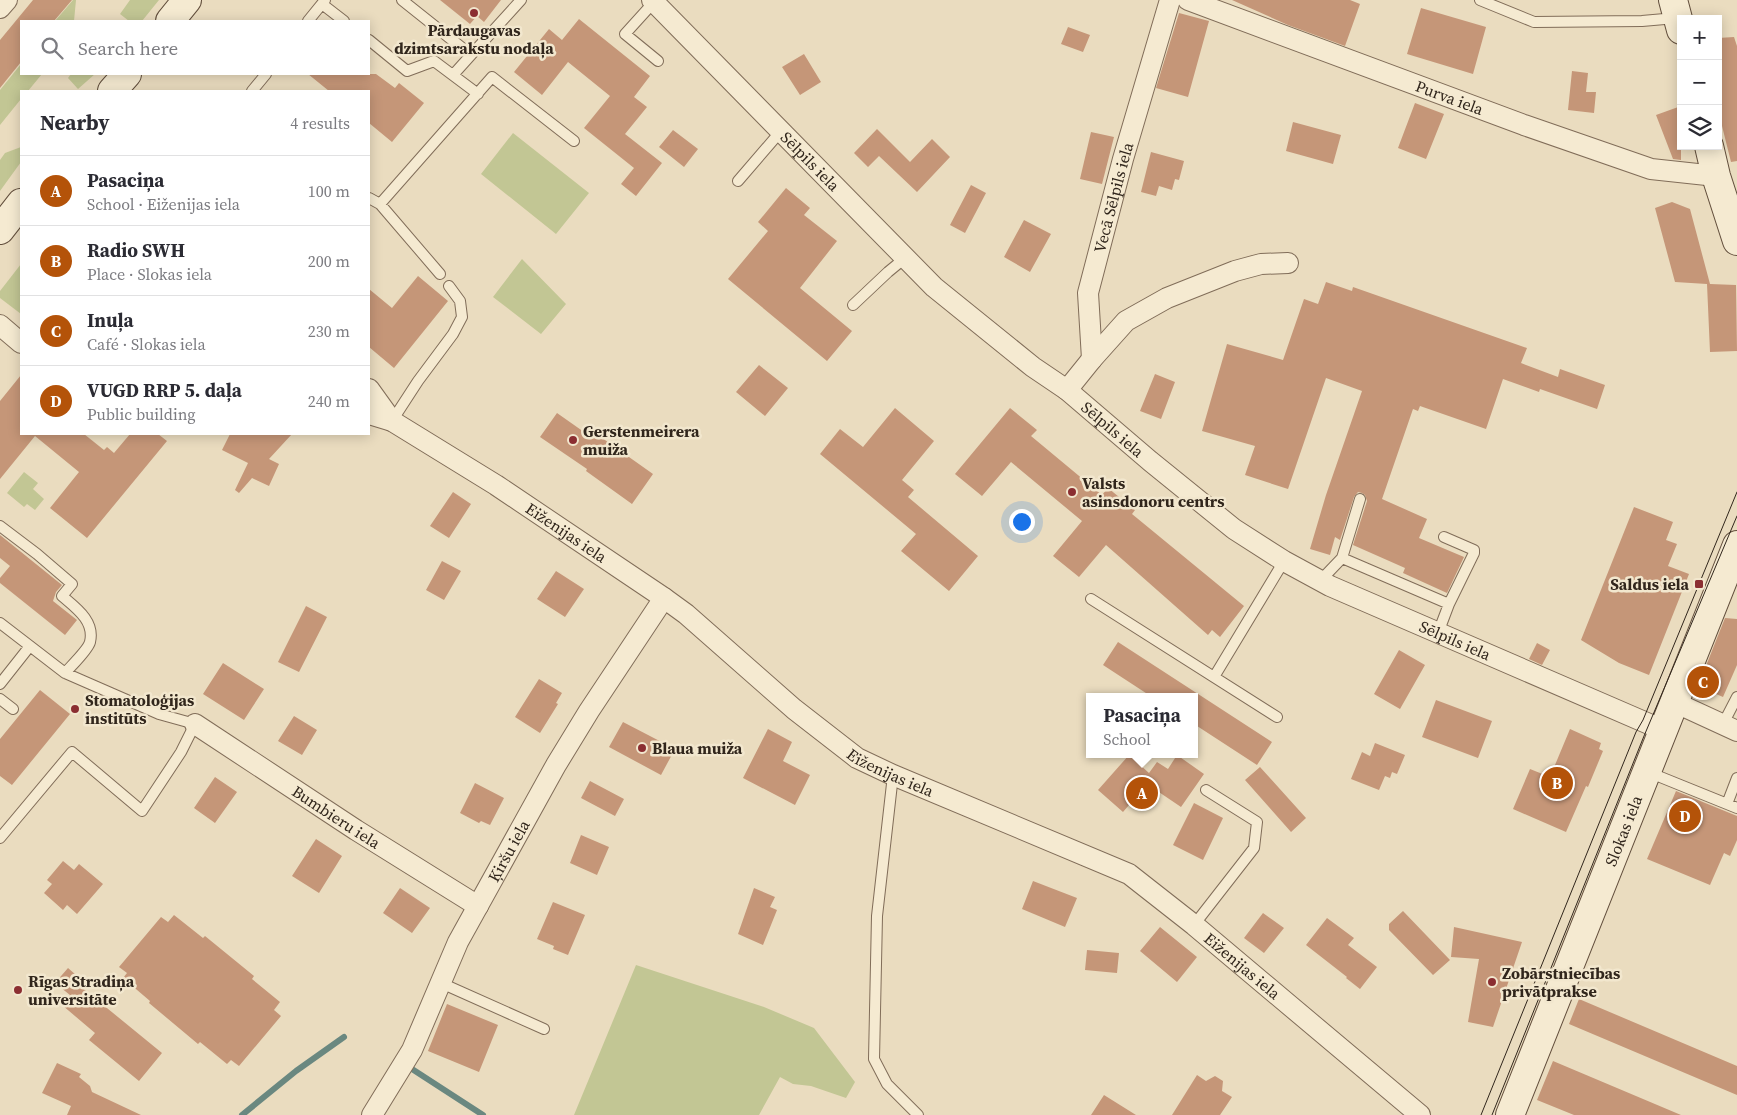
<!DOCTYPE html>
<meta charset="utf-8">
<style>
:root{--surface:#fff;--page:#f7f7f7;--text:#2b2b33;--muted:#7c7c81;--line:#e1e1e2;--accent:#b45309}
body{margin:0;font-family:"Source Serif 4",serif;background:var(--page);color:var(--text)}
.controls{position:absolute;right:15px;top:15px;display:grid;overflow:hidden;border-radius:0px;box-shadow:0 2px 12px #0003}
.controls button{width:45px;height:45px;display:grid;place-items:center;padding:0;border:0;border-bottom:1px solid var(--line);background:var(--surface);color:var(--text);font:25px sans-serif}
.you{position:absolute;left:1021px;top:521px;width:18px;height:18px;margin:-12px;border:4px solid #fff;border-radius:50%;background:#1a73e8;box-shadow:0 0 0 8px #1a73e833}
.badge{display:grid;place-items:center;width:32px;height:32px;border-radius:50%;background:var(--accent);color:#fff;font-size:16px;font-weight:700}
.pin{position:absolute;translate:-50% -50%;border:2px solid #fff;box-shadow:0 1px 5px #0006}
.popup{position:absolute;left:1086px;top:693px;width:112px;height:65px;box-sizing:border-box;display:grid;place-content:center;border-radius:0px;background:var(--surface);filter:drop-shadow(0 1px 4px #0005);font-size:16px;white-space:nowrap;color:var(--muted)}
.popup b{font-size:19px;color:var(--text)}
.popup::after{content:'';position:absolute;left:50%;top:100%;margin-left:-10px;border:10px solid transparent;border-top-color:var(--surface)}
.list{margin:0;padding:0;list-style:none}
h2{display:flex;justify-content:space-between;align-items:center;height:65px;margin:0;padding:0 20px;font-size:21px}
h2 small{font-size:16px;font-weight:400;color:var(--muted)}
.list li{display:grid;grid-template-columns:32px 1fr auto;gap:15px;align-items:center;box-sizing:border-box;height:70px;padding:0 20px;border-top:1px solid var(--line)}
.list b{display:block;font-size:19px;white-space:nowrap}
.list p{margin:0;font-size:16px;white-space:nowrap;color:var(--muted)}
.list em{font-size:16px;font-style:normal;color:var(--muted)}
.icon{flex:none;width:28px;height:28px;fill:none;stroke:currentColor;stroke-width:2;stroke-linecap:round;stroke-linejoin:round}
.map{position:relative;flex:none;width:1737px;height:1115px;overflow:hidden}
.search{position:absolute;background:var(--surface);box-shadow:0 2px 12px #0003;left:20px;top:20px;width:350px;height:55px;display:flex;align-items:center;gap:12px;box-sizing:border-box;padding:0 18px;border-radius:0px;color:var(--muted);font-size:19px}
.panel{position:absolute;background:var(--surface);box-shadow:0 2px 12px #0003;left:20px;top:90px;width:350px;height:345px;border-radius:0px}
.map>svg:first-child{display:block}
</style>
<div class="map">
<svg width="1737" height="1115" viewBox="0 0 1737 1115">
<rect width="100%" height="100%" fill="#eadcbf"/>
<path fill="#c2c694" d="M73 0H76L74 21H55Z
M130 0H159L142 21H129L120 14Z
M21 64V74H42L28 91H21V99L0 125V90Z
M71 74H95L78 89 68 78Z
M513 133 589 193 556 234 481 174Z
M21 147V162L0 191V160L5 153Z
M522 259 566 304 541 334 493 297Z
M21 264V314L0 298V291Z
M24 472 38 483 33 489 44 499 35 510 27 504 24 507 7 493Z
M636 965 764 1007 814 1028 855 1082 846 1098 811 1086 793 1084 780 1077 759 1115H574Z"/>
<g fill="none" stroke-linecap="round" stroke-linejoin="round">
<path stroke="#6a8880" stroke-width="6" d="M412 1069 483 1115
M242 1115 296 1071 344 1037"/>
</g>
<path fill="#c59678" d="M33 0H72L54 21H21V62L0 88V40Z
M440 0H501L484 22 477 16 470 24Z
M1232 0H1350L1360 4 1345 46 1288 25Z
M1421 8 1486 27 1473 74 1407 54Z
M1179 13 1209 21 1188 97 1156 88Z
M579 19 650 76 634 97 647 107 625 134 662 163 636 196 621 184 634 168 584 128 610 96 568 62 542 95 514 72 549 29 562 40Z
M1068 27 1090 35 1083 52 1061 44Z
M1734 37 1737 46V161L1731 162 1718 110V38Z
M804 54 821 82 800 95 782 67Z
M1572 71 1588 73 1586 92H1596L1594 113 1568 110Z
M308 74H376L395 88 399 83 424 103 392 142 369 123V91H329Z
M1415 103 1444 114 1426 159 1398 148Z
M1681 106V160L1673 159 1656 115Z
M1293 122 1341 135 1333 164 1286 151Z
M877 129 910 162 932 139 950 157 917 192 879 156 868 167 854 153Z
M673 130 698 149 684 167 659 147Z
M1091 132 1114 137 1102 184 1080 179Z
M1151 152 1184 161 1179 180 1175 179 1172 190 1159 186 1156 196 1141 192Z
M971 185 986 193 965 233 950 225Z
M786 188 810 208 804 215 837 241 800 288 852 331 827 361 728 279 768 231 758 222Z
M1672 202 1690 209 1710 284 1736 285 1737 351 1710 352 1707 284 1675 282 1655 208Z
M1024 220 1051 234 1030 272 1004 257Z
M418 276 448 301 394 368 369 347V289L392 308Z
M1326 282 1352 291 1353 287 1527 348 1521 363 1558 377 1560 369 1605 385 1597 409 1540 389 1539 392 1503 379 1486 429 1420 406 1418 411 1413 409 1382 499 1427 519 1419 538 1464 557 1447 593 1403 573 1405 568 1353 545 1367 501 1365 495 1362 493 1358 492 1354 497 1340 540 1335 537 1330 555 1310 549 1326 495 1362 391 1326 378 1288 489 1245 475 1255 446 1202 431 1227 344 1283 360 1304 299 1318 304Z
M759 365 788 388 765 416 736 392Z
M1155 374 1175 382 1161 419 1140 411Z
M21 375V434H84L104 450 107 447 114 453 130 434H158L167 441 87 538 50 508 79 472 35 436 0 479V401Z
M895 408 934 441 902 480 914 490 908 497 978 556 949 591 901 551 916 534 820 454 840 429 863 447Z
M1010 408 1037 430 1031 436 1102 495 1108 488 1135 510 1132 514 1244 606 1220 637 1212 630 1208 635 1106 545 1079 577 1053 556 1082 521 1011 462 982 496 955 474Z
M557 413 584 432 588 428 653 474 632 504 586 471 587 469 540 437Z
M230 434H292L269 459 279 464 269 486 252 478 239 493 235 490 248 463 222 450Z
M453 492 471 504 449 538 430 526Z
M1634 507 1673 522 1666 540 1677 544 1668 566 1689 574 1649 675 1619 663 1581 640Z
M0 535 62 585 56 592 53 601 77 620 65 635 0 583V578L10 566 0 558Z
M442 561 461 571 444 600 426 590Z
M556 571 584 589 565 617 537 599Z
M306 606 327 617 299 672 278 662Z
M1725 618 1737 619V665L1723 697 1698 686Z
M1118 642 1272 742 1257 765 1194 724V697H1152L1103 665Z
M1537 643 1550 650 1542 665 1529 659Z
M1399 650 1425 665 1400 709 1374 694Z
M223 663 264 689 244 720 203 694Z
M539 679 562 693 556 703 558 704 540 733 515 717Z
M40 690 70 714 12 785 0 776V739Z
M1436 700 1492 721 1478 758 1422 737Z
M294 716 317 730 302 755 278 741Z
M623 722 675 749 661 775 609 747Z
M768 729 792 742 783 761 810 775 795 805 743 778Z
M1570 729 1601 743 1599 749 1603 751 1588 787 1586 786 1566 832 1513 809 1530 769 1550 777Z
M1375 743 1405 755 1397 774 1392 772 1390 778 1385 776 1379 790 1351 779 1362 752 1370 756Z
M1129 755 1149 773 1157 762 1168 769 1177 755 1204 774 1181 807 1147 784 1123 812 1098 790Z
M1260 767 1306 818 1291 832 1245 780Z
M215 777 237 792 215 823 194 808Z
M590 781 624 799 615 816 581 798Z
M475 783 504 798 490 825 481 821 479 823 460 813Z
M1676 791 1737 816V840L1730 856 1724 853 1710 885 1647 859Z
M1194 803 1223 818 1203 860 1173 845Z
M581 835 609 847 597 875 570 863Z
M316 839 342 856 319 893 292 876Z
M63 861 74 870 79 864 103 884 77 914 67 905 63 910 44 893 52 884 47 880Z
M1033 881 1077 898 1065 927 1022 909Z
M400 888 430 908 412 933 383 913Z
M754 888 775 897 770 907 777 910 763 945 738 934Z
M553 902 585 915 568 955 553 949 554 946 537 939Z
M1403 911 1450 960 1433 975 1389 930V924Z
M1263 913 1284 928 1264 953 1244 938Z
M174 915 203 938 205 936 254 976 252 979 280 1002 274 1010 281 1016 239 1066 231 1060 227 1064 200 1042 198 1044 149 1003 150 1001 123 978 127 973 119 967 161 917 168 922Z
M1327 918 1354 938 1348 945 1377 967 1360 989 1346 978 1347 977 1306 945Z
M1160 927 1197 957 1177 982 1140 951Z
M1454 927 1522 942 1493 1027 1468 1022 1479 959 1451 957Z
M1087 950 1119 953 1117 973 1085 970Z
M68 968 83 981 80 986 162 1053 139 1081 89 1040 95 1033 62 1005 70 995 55 983Z
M1579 999 1737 1066V1095L1569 1024Z
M447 1004 498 1025 479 1072 428 1051Z
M1553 1061 1681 1115H1574L1537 1100Z
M57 1063 81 1074 79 1077 90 1086 92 1092 141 1115H67L71 1106 42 1093Z
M1197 1075 1206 1081 1215 1076 1223 1081 1222 1091 1232 1097 1220 1115H1172Z
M1104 1095 1136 1115H1091Z"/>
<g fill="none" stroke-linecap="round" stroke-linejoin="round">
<defs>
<path id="lane" d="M402 0 471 55 521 0
M1480 0 1534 22 1642 21 1676 18
M654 2 625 34 658 61
M322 4 344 21
M308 21 325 0
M369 40 407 71 434 61 478 94
M453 75 471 55
M252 91 266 74
M738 181 781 131
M369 198 380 204 492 77 574 141
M380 204 440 274
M853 305 888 272 905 258
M392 421 418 381 453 334 462 317 460 301 449 286
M0 526 37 554 72 584 62 596C76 608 95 621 90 642 88 650 71 666 65 673L0 623
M1444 537 1474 550V553L1449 604
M1342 558 1360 499
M1320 581 1342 558 1449 604 1438 633
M1091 599 1277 717
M1214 677 1284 561
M0 684 30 646
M0 699 13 709
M1723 724 1737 697
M1648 772 1737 808
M893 775 877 916 874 1059 887 1084 918 1115
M1727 804 1737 778
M0 838 72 752 142 811 181 752 195 724 159 714 65 673
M1194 925 1254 848 1257 822 1206 790
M441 983 544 1029"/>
<g id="street">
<path id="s1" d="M652 0 934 287 1033 367 1067 390 1150 461 1234 529 1284 561 1330 586 1663 730"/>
<path id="s2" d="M1188 0 1524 125 1651 169 1716 176"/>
<path d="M0 8 7 0"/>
<path d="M0 325 21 343"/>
<path id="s3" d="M1092 359 1088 293 1123 159 1170 0"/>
<path d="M369 389 392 421"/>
<path d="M1067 390 1092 359 1126 321 1167 298 1235 271 1261 264 1288 263"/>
<path id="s4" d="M369 414 392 421 496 485 664 598 686 614 794 709 857 758 893 775 1129 874 1194 925 1420 1115"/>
<path d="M1674 702 1737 731"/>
<path id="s5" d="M195 724 356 830 478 906"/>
<path id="s6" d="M372 1115 412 1050 458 942 556 765 589 711 664 598"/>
</g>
<g id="secondary">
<path d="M1673 0 1681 30"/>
<path d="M170 21 187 0"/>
<path d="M112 91 127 74"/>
<path d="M1709 146 1716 176 1737 241"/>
<path d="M0 230 21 203"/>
<path id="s7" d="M1510 1115 1737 545"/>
</g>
</defs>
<use href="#lane" stroke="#816d59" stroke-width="12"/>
<use href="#street" stroke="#816d59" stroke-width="22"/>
<use href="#secondary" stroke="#624e3c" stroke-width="30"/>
<use href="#lane" stroke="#f5ead1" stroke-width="10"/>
<use href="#street" stroke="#f5ead1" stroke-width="20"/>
<use href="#secondary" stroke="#f5ead1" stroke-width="28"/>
<path stroke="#31261c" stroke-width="1" d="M1481 1115 1636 732 1643 720 1737 492
M1492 1115 1644 736 1737 516"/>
</g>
<g fill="#8b2e31" stroke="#f2e7ce" stroke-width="2">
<circle cx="474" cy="13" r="5"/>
<circle cx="573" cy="440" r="5"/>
<circle cx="1072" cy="492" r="5"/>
<rect x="1694" y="579" width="10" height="10" rx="2.5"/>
<circle cx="75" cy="709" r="5"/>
<circle cx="642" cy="748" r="5"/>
<circle cx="1492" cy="982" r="5"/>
<circle cx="18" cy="990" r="5"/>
</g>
<g text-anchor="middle" stroke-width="5" stroke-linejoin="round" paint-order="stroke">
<g font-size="16" font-weight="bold" fill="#31261c" stroke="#f2e7ce" text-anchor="start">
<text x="474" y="36" text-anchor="middle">Pārdaugavas<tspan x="474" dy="18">dzimtsarakstu nodaļa</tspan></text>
<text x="583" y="437">Gerstenmeirera<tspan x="583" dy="18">muiža</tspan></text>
<text x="1082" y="489">Valsts<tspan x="1082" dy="18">asinsdonoru centrs</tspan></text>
<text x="1689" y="590" text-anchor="end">Saldus iela</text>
<text x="85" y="706">Stomatoloģijas<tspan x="85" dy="18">institūts</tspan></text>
<text x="652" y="754">Blaua muiža</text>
<text x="1502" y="979">Zobārstniecības<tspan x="1502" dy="18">privātprakse</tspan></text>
<text x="28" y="987">Rīgas Stradiņa<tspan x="28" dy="18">universitāte</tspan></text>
</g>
<g font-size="16" fill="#31261c" stroke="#f2e7ce">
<text dy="6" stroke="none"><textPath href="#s2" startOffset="279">Purva iela</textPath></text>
<text dy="6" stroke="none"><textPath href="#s1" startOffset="226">Sēlpils iela</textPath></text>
<text dy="6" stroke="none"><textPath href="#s3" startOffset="165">Vecā Sēlpils iela</textPath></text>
<text dy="6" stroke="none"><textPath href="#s1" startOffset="631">Sēlpils iela</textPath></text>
<text dy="6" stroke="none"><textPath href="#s4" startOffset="231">Eiženijas iela</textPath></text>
<text dy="6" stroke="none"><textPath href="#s1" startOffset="1036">Sēlpils iela</textPath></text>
<text dy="6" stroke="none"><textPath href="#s4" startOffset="636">Eiženijas iela</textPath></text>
<text dy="6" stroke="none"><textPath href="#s5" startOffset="169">Bumbieru iela</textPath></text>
<text dy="6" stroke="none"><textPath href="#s7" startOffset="306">Slokas iela</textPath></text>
<text dy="6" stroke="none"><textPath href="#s6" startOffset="298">Ķiršu iela</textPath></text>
<text dy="6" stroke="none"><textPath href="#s4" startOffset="1041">Eiženijas iela</textPath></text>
</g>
</g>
</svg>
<div class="controls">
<button>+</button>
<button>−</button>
<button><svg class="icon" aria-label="layers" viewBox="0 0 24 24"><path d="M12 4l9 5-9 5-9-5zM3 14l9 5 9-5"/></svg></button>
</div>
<div class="you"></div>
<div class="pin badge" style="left:1142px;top:793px">A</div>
<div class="popup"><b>Pasaciņa</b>School</div>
<div class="pin badge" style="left:1557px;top:783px">B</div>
<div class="pin badge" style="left:1703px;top:682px">C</div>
<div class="pin badge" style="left:1685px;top:816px">D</div>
<div class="search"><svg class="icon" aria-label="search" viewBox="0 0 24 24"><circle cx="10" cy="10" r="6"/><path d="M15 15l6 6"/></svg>Search here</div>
<section class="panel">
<h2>Nearby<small>4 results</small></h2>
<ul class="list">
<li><span class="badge">A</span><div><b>Pasaciņa</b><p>School · Eiženijas iela</p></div><em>100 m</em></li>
<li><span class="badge">B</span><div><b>Radio SWH</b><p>Place · Slokas iela</p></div><em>200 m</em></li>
<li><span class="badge">C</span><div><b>Inuļa</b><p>Café · Slokas iela</p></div><em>230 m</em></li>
<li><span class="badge">D</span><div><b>VUGD RRP 5. daļa</b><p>Public building</p></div><em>240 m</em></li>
</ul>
</section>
</div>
